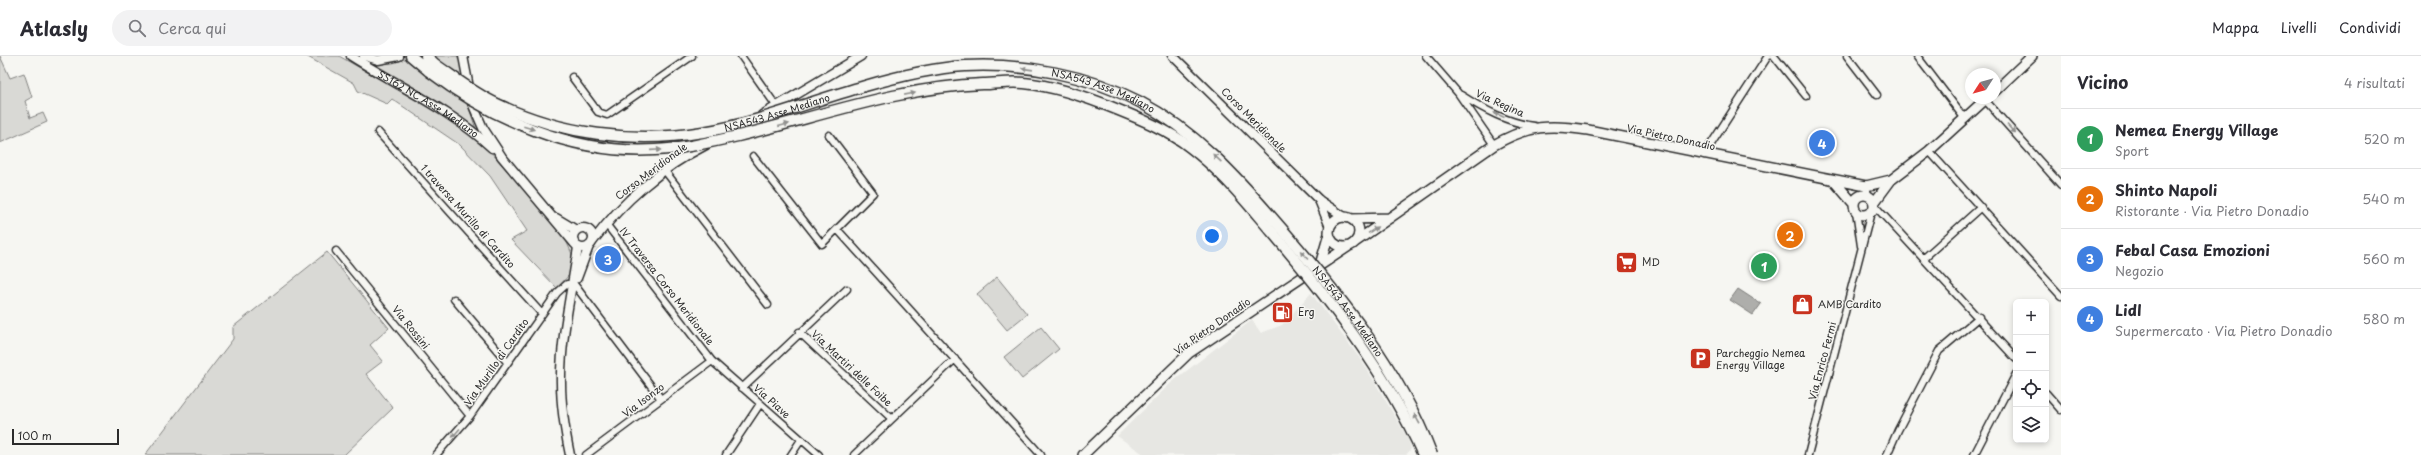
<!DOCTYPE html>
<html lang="it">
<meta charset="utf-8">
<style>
:root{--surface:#fff;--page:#f2f2f3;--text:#2b2b33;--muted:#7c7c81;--line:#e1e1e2;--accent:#ea580c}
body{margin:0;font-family:"Playpen Sans",sans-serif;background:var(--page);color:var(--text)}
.controls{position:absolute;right:12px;bottom:12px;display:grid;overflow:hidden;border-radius:6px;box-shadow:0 2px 6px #0003}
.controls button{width:36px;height:36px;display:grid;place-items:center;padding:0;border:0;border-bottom:1px solid var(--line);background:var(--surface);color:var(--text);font:20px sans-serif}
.compass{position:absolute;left:1965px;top:12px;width:36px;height:36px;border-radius:50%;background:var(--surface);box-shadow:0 2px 6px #0003;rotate:234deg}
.scale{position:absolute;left:12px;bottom:10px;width:107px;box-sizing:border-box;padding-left:4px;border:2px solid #2b2b2b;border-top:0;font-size:11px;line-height:14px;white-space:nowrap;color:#2b2b2b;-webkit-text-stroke:3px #f6f6f2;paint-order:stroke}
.you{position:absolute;left:1212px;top:180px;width:14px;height:14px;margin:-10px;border:3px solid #fff;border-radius:50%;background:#1a73e8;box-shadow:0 0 0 6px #1a73e833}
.badge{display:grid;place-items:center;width:26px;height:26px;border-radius:50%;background:var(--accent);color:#fff;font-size:13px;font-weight:700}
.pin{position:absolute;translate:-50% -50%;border:2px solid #fff;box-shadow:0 1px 4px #0006}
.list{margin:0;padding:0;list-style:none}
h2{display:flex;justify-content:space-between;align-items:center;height:52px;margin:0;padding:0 16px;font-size:17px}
h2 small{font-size:13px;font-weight:400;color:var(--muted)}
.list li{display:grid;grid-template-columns:26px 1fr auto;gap:12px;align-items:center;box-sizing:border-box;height:60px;padding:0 16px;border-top:1px solid var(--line)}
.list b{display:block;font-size:15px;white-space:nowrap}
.list p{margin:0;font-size:13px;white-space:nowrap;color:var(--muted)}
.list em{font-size:13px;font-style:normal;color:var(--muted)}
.icon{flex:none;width:22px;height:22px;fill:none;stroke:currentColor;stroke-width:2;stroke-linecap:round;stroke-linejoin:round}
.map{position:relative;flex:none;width:2061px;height:399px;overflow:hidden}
header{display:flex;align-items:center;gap:24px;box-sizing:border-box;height:56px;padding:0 20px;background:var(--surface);border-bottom:1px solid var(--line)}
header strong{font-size:19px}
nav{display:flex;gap:22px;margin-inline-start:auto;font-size:14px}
.search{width:280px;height:36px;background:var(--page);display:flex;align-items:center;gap:10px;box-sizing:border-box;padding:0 14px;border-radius:22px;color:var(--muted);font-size:15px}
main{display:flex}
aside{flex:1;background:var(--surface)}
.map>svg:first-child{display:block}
</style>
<header>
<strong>Atlasly</strong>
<div class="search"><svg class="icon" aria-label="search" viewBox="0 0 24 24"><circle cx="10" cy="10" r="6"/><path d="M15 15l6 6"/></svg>Cerca qui</div>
<nav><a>Mappa</a><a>Livelli</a><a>Condividi</a></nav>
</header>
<main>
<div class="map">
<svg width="2061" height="399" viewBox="0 0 2061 399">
<rect width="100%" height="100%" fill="#f6f6f2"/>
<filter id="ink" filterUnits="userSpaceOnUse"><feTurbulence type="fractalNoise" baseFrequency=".025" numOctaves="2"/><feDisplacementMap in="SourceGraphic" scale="8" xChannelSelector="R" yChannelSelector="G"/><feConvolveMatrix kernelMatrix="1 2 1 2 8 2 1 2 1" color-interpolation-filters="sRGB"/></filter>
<g filter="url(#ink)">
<path fill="#e7e7e3" d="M1311 237 1364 308 1409 384 1411 393 1406 399H1145L1117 380 1171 327 1252 264 1261 277 1282 269Z"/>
<path fill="#d9d9d5" stroke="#828280" d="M0 0 10 22 24 17 32 41 25 45 30 62 43 57 47 66 0 87Z
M306 0H339L457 67 490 95 564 180 572 198 570 218 557 232 511 184 527 175 490 120 460 89 392 43 387 48 358 35 354 27Z
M413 0H459L469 52 476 73 440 47 368 8 393 7Z
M327 196 389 272 370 289 383 305 366 318 393 352 344 399H145L233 283V271Z
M997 221 1027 258 1007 274 977 238Z
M1041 271 1059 293 1022 323 1004 301Z"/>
<path fill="#aeaeab" stroke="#7a7a78" d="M1738 233 1761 248 1753 259 1730 244Z"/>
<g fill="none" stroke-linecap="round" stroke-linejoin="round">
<defs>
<path id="minor" d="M741 0 777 51
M1426 0 1458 37 1494 89
M1774 0 1806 40
M1847 0 1877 39
M1917 0 1965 63
M572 21 598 56 607 59 692 0
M1461 39C1483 53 1508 67 1534 70
M1985 44 2061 129
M378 76 542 258
M829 79 873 137 837 173 1041 399
M1929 95 2061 240
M1704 99 1768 0
M753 100 822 188 837 173
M665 115 768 249
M1866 130 1868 139
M1874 149 2016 303
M1856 155 1861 190
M606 168 712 305 819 399
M336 195 470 360
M1924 202 1981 151
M454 243 507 306
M799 276 892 363
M742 332 847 233
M2046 337 2061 354
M436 399 470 360 557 237 567 228H574L661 343
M586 399 712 305
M726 399 760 348
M791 399 801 384
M854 399 955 303
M1808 399 1871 156
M1887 399 1898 374 1939 295 1979 261
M1974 399 2016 318"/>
<g id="tertiary">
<path id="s1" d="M351 0C398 30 451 54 492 92"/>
<path d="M364 0 378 4 399 0"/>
<path d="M463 0 472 47 483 72 502 101 574 187"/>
<path d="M1173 0 1319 144 1346 162"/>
<path d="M762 59 861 0"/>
<path d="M1319 144 1330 171"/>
<path d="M556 162 576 174"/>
<circle cx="583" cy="182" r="10"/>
<path d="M593 185C622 146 662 111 706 89"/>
<path d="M577 222 589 190"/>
<path d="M570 399C565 375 561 351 561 327 560 283 572 235 578 191"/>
</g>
<path id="secondary" d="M1995 35 2032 0
M1834 125 1854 148
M1854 149a10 10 0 1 1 20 0a10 10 0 1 1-20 0Z
M1874 147 1891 124
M1329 176a15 15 0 1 1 30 0a15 15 0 1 1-30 0Z
M1351 163 1390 162
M1355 186 1494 89C1529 69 1549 68 1588 74L1866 130 1891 124 1929 95 1987 42
M1320 209 1329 178
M1083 399 1189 297 1349 190"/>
<path id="trunk" d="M411 0 429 15
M426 0 436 9"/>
</defs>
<use href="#minor" stroke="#2b2b2b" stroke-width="9"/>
<use href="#tertiary" stroke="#2b2b2b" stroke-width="11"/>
<use href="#secondary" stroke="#2b2b2b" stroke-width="12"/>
<use href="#trunk" stroke="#2b2b2b" stroke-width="13"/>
<use href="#minor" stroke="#f6f6f2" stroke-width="6"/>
<use href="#tertiary" stroke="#f6f6f2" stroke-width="8"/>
<use href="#secondary" stroke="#f6f6f2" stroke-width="9"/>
<use href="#trunk" stroke="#f6f6f2" stroke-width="10"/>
<defs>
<g id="trunk-bridge">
<path id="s2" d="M436 9C455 22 475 38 497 48 560 78 633 88 703 76 758 67 811 45 865 30 896 21 932 12 965 10 1024 7 1088 19 1140 46 1195 75 1235 119 1275 165 1337 236 1398 310 1432 399"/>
<path d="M429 15C492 63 574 99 655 94 683 93 710 86 738 80 818 61 899 31 983 28 996 28 1011 25 1024 27 1055 30 1087 41 1116 53 1141 63 1168 74 1190 91 1222 115 1247 147 1273 177 1330 244 1387 317 1423 399"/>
</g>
</defs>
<use href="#trunk-bridge" stroke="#2b2b2b" stroke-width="13" stroke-linecap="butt"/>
<use href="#trunk-bridge" stroke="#f6f6f2" stroke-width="10"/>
</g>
<defs><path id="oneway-solid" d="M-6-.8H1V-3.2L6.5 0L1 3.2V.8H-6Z"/></defs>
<g fill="#90908e">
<use href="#oneway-solid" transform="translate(1027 13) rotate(-172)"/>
<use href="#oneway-solid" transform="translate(910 38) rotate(-11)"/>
<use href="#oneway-solid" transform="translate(1499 59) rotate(-156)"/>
<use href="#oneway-solid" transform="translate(784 69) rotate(-14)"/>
<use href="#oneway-solid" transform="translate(529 72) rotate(18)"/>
<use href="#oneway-solid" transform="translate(2011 73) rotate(48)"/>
<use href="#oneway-solid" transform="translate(656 94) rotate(-4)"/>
<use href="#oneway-solid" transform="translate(1217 102) rotate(-137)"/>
<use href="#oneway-solid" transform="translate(1373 174) rotate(-34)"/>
<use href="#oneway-solid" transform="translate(1304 199) rotate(-131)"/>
<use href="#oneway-solid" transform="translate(1417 363) rotate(-119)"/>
<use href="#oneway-solid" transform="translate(456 377) rotate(131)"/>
</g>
</g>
<defs>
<symbol id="supermarket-square" viewBox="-11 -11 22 22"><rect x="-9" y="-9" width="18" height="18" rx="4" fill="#c8321e" stroke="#f6f6f2"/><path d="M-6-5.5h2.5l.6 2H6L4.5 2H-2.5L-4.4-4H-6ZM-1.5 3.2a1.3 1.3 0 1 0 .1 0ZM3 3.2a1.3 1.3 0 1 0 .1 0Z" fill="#fff"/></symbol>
<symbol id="shop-square" viewBox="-11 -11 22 22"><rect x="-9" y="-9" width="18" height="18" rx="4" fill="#c8321e" stroke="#f6f6f2"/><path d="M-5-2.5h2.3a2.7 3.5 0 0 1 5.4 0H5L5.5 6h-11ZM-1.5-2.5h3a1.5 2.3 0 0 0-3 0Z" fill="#fff"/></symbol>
<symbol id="fuel-square" viewBox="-11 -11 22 22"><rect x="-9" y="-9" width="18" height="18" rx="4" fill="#c8321e" stroke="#f6f6f2"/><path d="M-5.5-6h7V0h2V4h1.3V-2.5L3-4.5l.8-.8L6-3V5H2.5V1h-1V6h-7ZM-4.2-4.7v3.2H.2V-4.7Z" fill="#fff"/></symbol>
<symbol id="parking-square" viewBox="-11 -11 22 22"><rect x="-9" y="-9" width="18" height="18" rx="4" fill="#c8321e" stroke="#f6f6f2"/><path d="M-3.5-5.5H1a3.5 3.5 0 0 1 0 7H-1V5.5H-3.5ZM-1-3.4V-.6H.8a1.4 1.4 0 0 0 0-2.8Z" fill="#fff"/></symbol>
</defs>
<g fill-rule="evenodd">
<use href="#supermarket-square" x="1614" y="194" width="25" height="25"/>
<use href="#shop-square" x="1790" y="236" width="25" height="25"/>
<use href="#fuel-square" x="1270" y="244" width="25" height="25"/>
<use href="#parking-square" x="1688" y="290" width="25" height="25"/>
</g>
<g text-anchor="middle" stroke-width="3" stroke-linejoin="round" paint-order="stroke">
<g font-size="10" fill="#2b2b2b" stroke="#f6f6f2">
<text dy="4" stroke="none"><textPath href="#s2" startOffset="696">NSA543 Asse Mediano</textPath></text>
<text transform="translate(1500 47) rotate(24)" y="4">Via Regina</text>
<text dy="4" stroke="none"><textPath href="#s1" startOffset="91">SS162 NC Asse Mediano</textPath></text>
<text dy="4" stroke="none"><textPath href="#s2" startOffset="360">NSA543 Asse Mediano</textPath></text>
<text transform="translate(1254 64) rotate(45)" y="4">Corso Meridionale</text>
<text transform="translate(1671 81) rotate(12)" y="4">Via Pietro Donadio</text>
<text transform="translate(651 115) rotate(-37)" y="4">Corso Meridionale</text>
<text transform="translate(468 160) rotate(48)" y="4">1 traversa Murillo di Cardito</text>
<text transform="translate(667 230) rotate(52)" y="4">IV Traversa Corso Meridionale</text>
<text dy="4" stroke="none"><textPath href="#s2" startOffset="1032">NSA543 Asse Mediano</textPath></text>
<text transform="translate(1212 270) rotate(-35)" y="4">Via Pietro Donadio</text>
<text transform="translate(411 271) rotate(51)" y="4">Via Rossini</text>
<text transform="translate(1822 305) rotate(-75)" y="4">Via Enrico Fermi</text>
<text transform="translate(496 306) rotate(-55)" y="4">Via Murillo di Cardito</text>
<text transform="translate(852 312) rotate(43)" y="4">Via Martiri delle Foibe</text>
<text transform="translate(643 344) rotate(-37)" y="4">Via Isonzo</text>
<text transform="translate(772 345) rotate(42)" y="4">Via Piave</text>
</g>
<g font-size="10" fill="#2b2b2b" stroke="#f6f6f2" text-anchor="start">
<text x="1642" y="210">MD</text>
<text x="1818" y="252">AMB Cardito</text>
<text x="1298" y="260">Erg</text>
<text x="1716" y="301">Parcheggio Nemea<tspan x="1716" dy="12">Energy Village</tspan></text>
</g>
</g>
</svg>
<div class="controls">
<button>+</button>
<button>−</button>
<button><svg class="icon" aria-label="locate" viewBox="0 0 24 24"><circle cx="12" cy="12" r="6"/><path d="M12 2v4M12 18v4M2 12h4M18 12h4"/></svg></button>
<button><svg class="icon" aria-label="layers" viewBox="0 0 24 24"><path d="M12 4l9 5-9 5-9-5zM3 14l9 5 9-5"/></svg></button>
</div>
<svg class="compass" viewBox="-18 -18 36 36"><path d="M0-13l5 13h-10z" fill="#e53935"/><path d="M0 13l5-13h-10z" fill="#7c7c81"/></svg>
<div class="scale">100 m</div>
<div class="you"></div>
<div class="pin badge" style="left:1764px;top:210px;background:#2e9e5b">1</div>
<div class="pin badge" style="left:1790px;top:179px;background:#e8710a">2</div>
<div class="pin badge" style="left:608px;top:203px;background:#3f7fe0">3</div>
<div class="pin badge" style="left:1822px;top:87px;background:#3f7fe0">4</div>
</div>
<aside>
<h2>Vicino<small>4 risultati</small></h2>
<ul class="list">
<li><span class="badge" style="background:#2e9e5b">1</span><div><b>Nemea Energy Village</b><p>Sport</p></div><em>520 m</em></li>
<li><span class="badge" style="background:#e8710a">2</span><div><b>Shinto Napoli</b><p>Ristorante · Via Pietro Donadio</p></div><em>540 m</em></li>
<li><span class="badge" style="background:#3f7fe0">3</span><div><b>Febal Casa Emozioni</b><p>Negozio</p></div><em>560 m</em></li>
<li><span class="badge" style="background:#3f7fe0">4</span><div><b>Lidl</b><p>Supermercato · Via Pietro Donadio</p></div><em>580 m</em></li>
</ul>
</aside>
</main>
